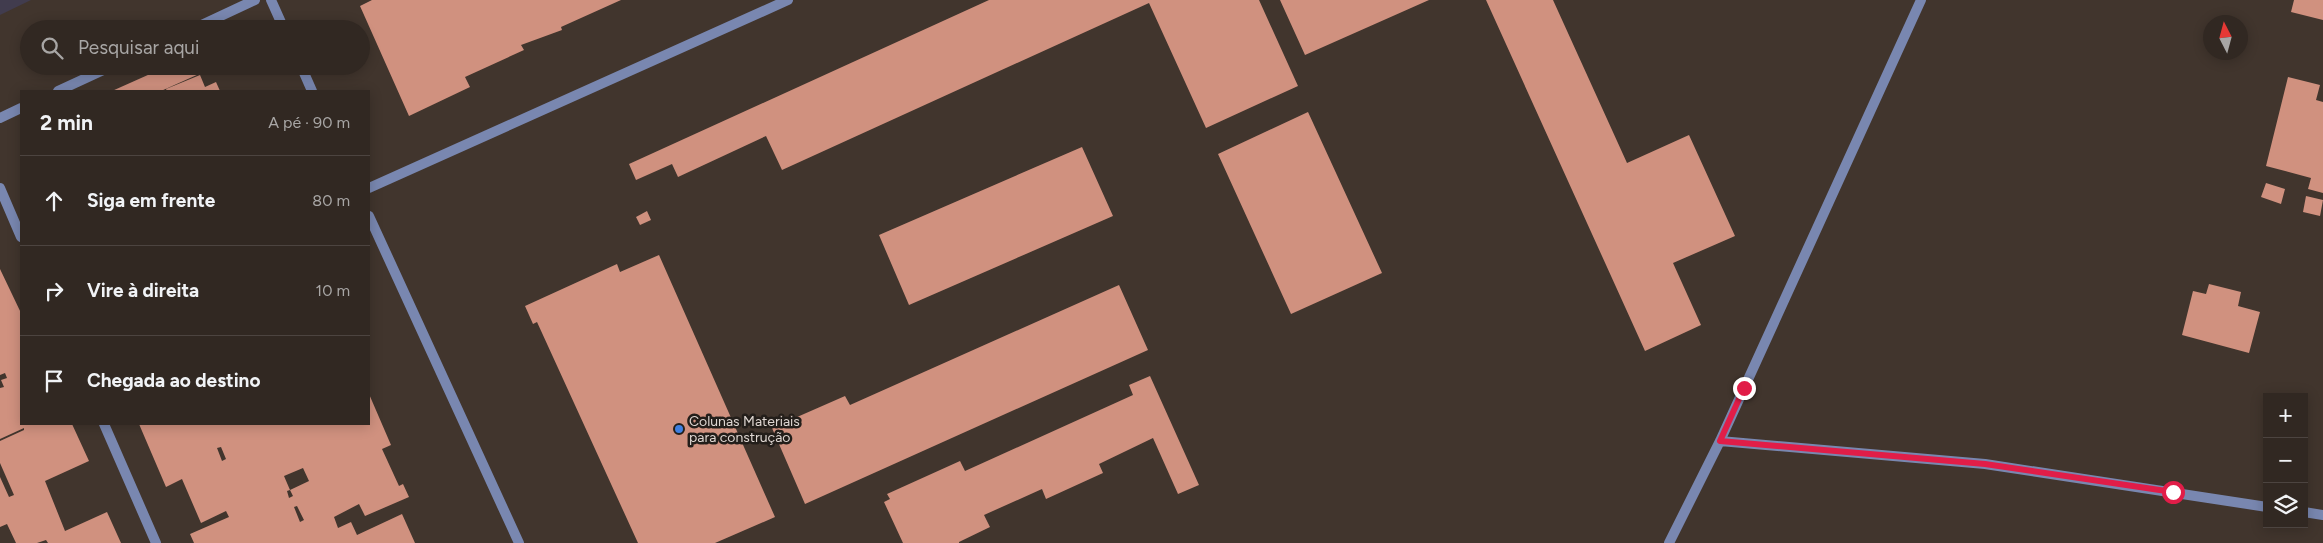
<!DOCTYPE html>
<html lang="pt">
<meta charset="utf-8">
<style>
:root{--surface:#312822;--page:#39302a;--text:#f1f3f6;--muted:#a8a6a5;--line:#4c4440}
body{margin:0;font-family:Figtree,sans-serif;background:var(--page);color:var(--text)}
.controls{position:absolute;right:15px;bottom:15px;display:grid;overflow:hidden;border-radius:0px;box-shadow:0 2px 12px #0003}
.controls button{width:45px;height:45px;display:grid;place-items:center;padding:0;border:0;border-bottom:1px solid var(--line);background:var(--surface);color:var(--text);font:25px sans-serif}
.compass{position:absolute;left:2203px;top:15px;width:45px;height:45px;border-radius:50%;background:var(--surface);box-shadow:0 2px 12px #0003;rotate:354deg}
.stop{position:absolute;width:15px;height:15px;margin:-11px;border:4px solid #e11d48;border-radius:50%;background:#fff}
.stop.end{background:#e11d48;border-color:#fff;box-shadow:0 1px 5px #0008}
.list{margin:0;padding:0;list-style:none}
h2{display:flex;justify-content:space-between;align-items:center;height:65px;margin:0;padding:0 20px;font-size:21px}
h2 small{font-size:16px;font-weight:400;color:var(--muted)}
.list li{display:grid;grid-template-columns:32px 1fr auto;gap:15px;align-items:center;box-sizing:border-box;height:90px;padding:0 20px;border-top:1px solid var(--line)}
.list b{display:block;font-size:19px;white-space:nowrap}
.list em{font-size:16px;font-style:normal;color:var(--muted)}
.icon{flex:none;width:28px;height:28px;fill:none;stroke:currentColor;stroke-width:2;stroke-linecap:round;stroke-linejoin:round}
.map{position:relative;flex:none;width:2323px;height:543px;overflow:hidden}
.search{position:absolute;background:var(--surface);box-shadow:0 2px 12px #0003;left:20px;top:20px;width:350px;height:55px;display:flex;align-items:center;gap:12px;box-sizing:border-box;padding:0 18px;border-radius:28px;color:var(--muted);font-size:19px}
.panel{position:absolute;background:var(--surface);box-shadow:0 2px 12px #0003;left:20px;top:90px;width:350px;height:335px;border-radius:0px}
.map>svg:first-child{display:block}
</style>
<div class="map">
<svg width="2323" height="543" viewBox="0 0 2323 543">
<rect width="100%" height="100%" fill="#41352d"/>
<path fill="#413c4e" d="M0 0H31L0 15Z"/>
<path fill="#d0917f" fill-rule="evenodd" d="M372 0H621L561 27 562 30 521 45 524 50 465 77 470 87 409 116 360 6Z
M989 0H1259L1298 86 1206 128 1149 3 782 170 766 136 678 177 672 164 636 180 629 164Z
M1280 0H1429L1305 55Z
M1486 0H1553L1627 163 1689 135 1735 236 1673 263 1701 325 1645 351Z
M2294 0H2323V20L2291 12Z
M168 66H206L208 70 161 91H112Z
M200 75 205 87 216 82 220 91H167L166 89Z
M2288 77 2320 85 2316 100 2323 102V193L2308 189 2311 178 2266 166Z
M1308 112 1382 273 1291 314 1218 154Z
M1082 147 1113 216 909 305 879 235Z
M2266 183 2285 189 2281 204 2261 197Z
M2306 196 2323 200 2320 216 2303 212Z
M647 211 651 220 640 225 636 217Z
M659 255 775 517 715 543H638L537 322 533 324 525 306 617 264 620 272Z
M0 269 21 313V424H72L89 461 45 481 65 531 107 512 121 543H48L46 540 37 543H16L7 524 0 527V477L9 497 14 495 0 463V441L24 430V428L0 439V388L4 387 1 380 7 378 5 373 0 375Z
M2209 284 2241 292 2238 306 2260 312 2249 353 2182 335 2193 291 2206 294Z
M1119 285 1148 350 805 504 772 428 845 396 850 405Z
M1150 376 1199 485 1178 494 1153 438 1099 464 1103 473 1046 499 1042 489 984 515 990 527 959 542V543H903L884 502 890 499 887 494 960 461 965 471 1133 395 1129 385Z
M369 394 391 445 382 449 399 486 403 484 409 497 365 516 359 504 334 517 338 528 351 522 357 535 402 514 415 543H194L190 534 229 517 226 511 201 523 182 479 166 487 139 424H369ZM221 447 226 459 222 461 217 448ZM303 468 309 481 290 490 284 476ZM290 490 293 496 289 498 287 491ZM297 506 304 520 300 522 294 507Z"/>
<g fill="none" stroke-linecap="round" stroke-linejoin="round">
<path stroke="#7987b0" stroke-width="10" d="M193 29 255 0
M58 91 112 66
M0 118 21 108
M0 188 21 237
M369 188 788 0
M104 424 156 543
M1720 441 1985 464 2267 507
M2304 512 2323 515
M1669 543 1720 441 1921 0"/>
<path stroke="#7987b0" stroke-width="10" d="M271 0 284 29
M301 66 312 91
M369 216 519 543"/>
</g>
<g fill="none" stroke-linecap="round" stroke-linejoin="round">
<path stroke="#e11d48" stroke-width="6" d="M1744 388 1720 441 1985 464 2173 492"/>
</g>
<circle fill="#3f7fe0" stroke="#231e1a" stroke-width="2" cx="679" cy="429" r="5"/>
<g text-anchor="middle" stroke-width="5" stroke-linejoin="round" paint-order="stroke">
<g font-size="14" fill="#dfd7d2" stroke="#231e1a" text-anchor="start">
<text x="689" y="426">Colunas Materiais<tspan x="689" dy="16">para construção</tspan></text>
</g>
</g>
</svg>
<div class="controls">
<button>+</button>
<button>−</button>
<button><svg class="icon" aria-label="layers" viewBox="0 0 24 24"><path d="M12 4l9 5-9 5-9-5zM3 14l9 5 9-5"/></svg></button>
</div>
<svg class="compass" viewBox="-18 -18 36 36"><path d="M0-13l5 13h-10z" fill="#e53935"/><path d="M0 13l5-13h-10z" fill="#a8a6a5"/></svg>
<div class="stop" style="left:2173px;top:492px"></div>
<div class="stop end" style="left:1744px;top:388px"></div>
<div class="search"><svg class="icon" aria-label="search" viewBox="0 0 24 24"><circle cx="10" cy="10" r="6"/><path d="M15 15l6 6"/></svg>Pesquisar aqui</div>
<section class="panel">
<h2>2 min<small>A pé · 90 m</small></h2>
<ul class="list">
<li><svg class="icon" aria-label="ahead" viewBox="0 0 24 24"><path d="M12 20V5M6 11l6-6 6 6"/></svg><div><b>Siga em frente</b></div><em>80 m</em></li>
<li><svg class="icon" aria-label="right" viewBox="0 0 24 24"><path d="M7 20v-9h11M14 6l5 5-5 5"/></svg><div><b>Vire à direita</b></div><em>10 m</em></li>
<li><svg class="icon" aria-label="arrive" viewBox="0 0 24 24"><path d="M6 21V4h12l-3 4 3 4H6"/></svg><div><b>Chegada ao destino</b></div></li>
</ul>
</section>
</div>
